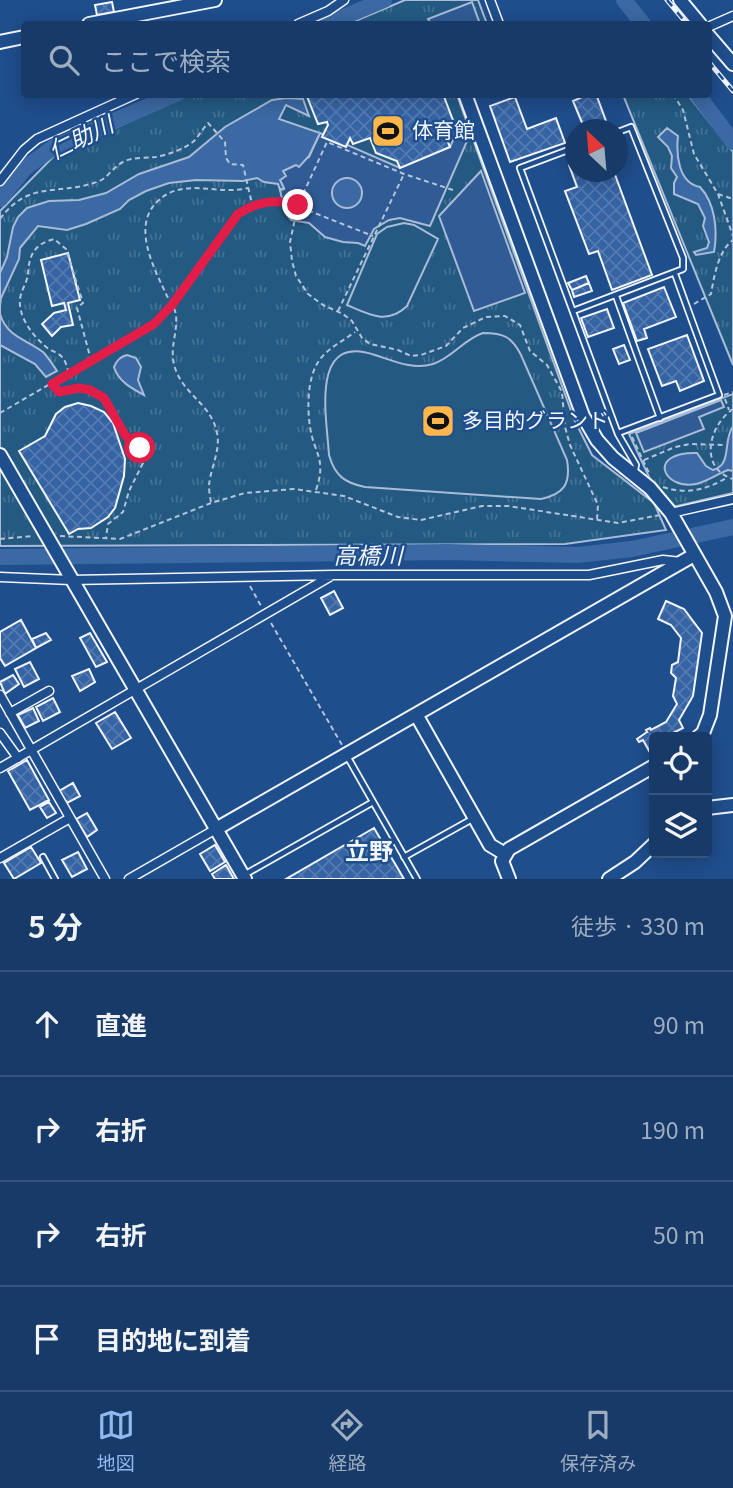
<!DOCTYPE html>
<html lang="ja">
<meta charset="utf-8">
<style>
:root{--surface:#173a69;--page:#244571;--text:#f1f3f6;--muted:#9eadc0;--line:#36547d;--accent:#90b9f0}
body{margin:0;font-family:Georgia,"Noto Sans JP",serif;background:var(--page);color:var(--text)}
.controls{position:absolute;right:21px;bottom:21px;display:grid;overflow:hidden;border-radius:7px;box-shadow:0 4px 18px #0003}
.controls button{width:63px;height:63px;display:grid;place-items:center;padding:0;border:0;border-bottom:2px solid var(--line);background:var(--surface);color:var(--text);font:35px sans-serif}
.compass{position:absolute;left:565px;top:119px;width:63px;height:63px;border-radius:50%;background:var(--surface);box-shadow:0 4px 18px #0003;rotate:334deg}
.stop{position:absolute;width:21px;height:21px;margin:-16px;border:5px solid #e11d48;border-radius:50%;background:#fff}
.stop.end{background:#e11d48;border-color:#fff;box-shadow:0 2px 7px #0008}
.list{margin:0;padding:0;list-style:none}
h2{display:flex;justify-content:space-between;align-items:center;height:91px;margin:0;padding:0 28px;font-size:30px}
h2 small{font-size:23px;font-weight:400;color:var(--muted)}
.list li{display:grid;grid-template-columns:46px 1fr auto;gap:21px;align-items:center;box-sizing:border-box;height:105px;padding:0 28px;border-top:2px solid var(--line)}
.list b{display:block;font-size:26px;white-space:nowrap}
.list em{font-size:23px;font-style:normal;color:var(--muted)}
.icon{flex:none;width:38px;height:38px;fill:none;stroke:currentColor;stroke-width:2;stroke-linecap:round;stroke-linejoin:round}
.map{position:relative;flex:none;width:733px;height:879px;overflow:hidden}
.search{position:absolute;background:var(--surface);box-shadow:0 4px 18px #0003;left:21px;right:21px;top:21px;height:77px;display:flex;align-items:center;gap:18px;box-sizing:border-box;padding:0 24px;border-radius:7px;color:var(--muted);font-size:26px}
.sheet{height:511px;background:var(--surface)}
nav{display:flex;justify-content:space-around;align-items:center;box-sizing:border-box;height:98px;border-top:2px solid var(--line);background:var(--surface);font-size:19px;color:var(--muted)}
nav a{display:grid;justify-items:center;gap:4px}
nav .on{color:var(--accent)}
.map>svg:first-child{display:block}
</style>
<div class="map">
<svg width="733" height="879" viewBox="0 0 733 879">
<defs>
<pattern id="grass-tufts" width="24" height="20" patternUnits="userSpaceOnUse" patternTransform="scale(1.75)"><rect width="24" height="20" fill="#245a82"/><path d="M3 7l-1-3M5 7V3M7 7l1-3M15 17l-1-3M17 17v-4M19 17l1-3" fill="none" stroke="#447295"/></pattern>
<pattern id="building-cross-hatch" width="8" height="8" patternUnits="userSpaceOnUse" patternTransform="scale(1.75)"><rect width="8" height="8" fill="#3563a3"/><path d="M0 0l8 8M0 8l8-8" fill="none" stroke="#537ab1"/></pattern>
</defs>
<rect width="100%" height="100%" fill="#1f4e8c"/>
<path fill="url(#grass-tufts)" stroke="#a8bbd7" stroke-width="2" d="M405 0H478L487 24H348Z
M190 94 457 95 574 419 592 455 654 503 666 530 565 544 0 546V211L55 155Z
M623 95H688L733 152V365Z
M733 394V493L673 507 649 477 629 434Z"/>
<path fill="#245a82" stroke="#a8bbd7" stroke-width="2" d="M404 223 414 225 438 239 407 306C387 325 370 315 347 305L377 234 387 227Z
M483 333C504 333 512 337 521 355L567 460C571 484 564 494 541 499L365 487C345 483 335 476 329 455 327 419 309 332 375 355 394 361 413 370 433 364 452 358 464 339 483 333Z"/>
<path fill="#305b95" stroke="#a8bbd7" stroke-width="2" d="M472 2 480 24H431L428 19Z
M457 132 468 139 430 226 400 218 389 220 374 229 365 246 358 243 343 242 325 237 309 223 291 220 285 212 280 190 284 189 280 180 285 176 283 171 309 157 320 133 400 168 450 147Z
M481 171 525 293 474 311 439 216Z
M721 400 724 407 699 417 704 429 644 452 636 433Z"/>
<path fill="#3b69a3" stroke="#a8bbd7" stroke-width="2" d="M287 98 303 99 309 116 286 105 279 119 320 133 309 156 299 167 296 165 283 171 286 176 280 180 284 188 280 190 278 184 264 182 257 178 243 181 196 180 169 183 146 191 129 200 120 209 86 224 67 230 38 226 20 248 19 259 1 298 0 306V273L7 257 13 227 18 217 27 208 49 201 79 200 106 193 139 174 189 157 225 127 272 100Z
M667 128 678 136C676 154 678 183 700 187 715 203 718 230 714 252L696 255 694 252 707 248 709 242 703 226 705 218 698 204 674 194V183L677 177 671 168 672 156 668 147 658 137Z
M332 193a15 15 0 1 1 30 0a15 15 0 1 1-30 0Z
M0 314C7 337 26 339 43 352 48 357 53 365 57 371L46 377 35 364 0 345Z
M127 355 136 358 141 367 138 380 144 395C131 388 118 381 114 367 117 360 120 357 127 355Z
M733 426V471L728 470C717 474 707 482 696 484 663 490 646 452 697 453L706 466 713 470C733 464 722 442 733 426Z"/>
<g fill="none" stroke-linecap="round" stroke-linejoin="round">
<path stroke="#3b69a3" stroke-width="16" d="M624 0 643 24
M327 24 384 0
M697 94 733 142
M0 199 25 168 54 147 176 94
M0 557 447 552 577 555 632 549 733 527"/>
</g>
<path fill="url(#building-cross-hatch)" stroke="#f2f6ff" stroke-width="2" d="M112 2 114 12 97 15 95 5Z
M306 94H443L454 123 447 140 450 147 400 168 397 161 376 153 370 138 353 144 350 138 346 147 322 137 328 125 327 122 318 124Z
M589 94H596L606 121 596 125 598 130H585L573 101Z
M515 97 527 129 556 118 565 143 510 162 490 106Z
M576 162V172H614L652 275 612 290 598 251 589 254 565 191 577 187 569 165Z
M68 253 80 300 68 303 73 325 61 327 52 336 42 324 54 313 66 310 64 303 52 306 41 260Z
M586 276 589 283 572 290 568 283Z
M589 283 592 291 574 297 572 290Z
M664 287 676 317 644 329 647 338 637 341 623 303Z
M607 309 614 328 588 337 581 318Z
M687 335 704 381 680 391 676 381 662 386 648 349Z
M624 345 630 360 619 364 613 349Z
M78 403 91 406 104 412 113 423 125 459 124 476 115 508 108 517 91 528 78 529 69 534 19 451 45 436 56 414 65 407Z
M334 591 343 608 330 615 321 598Z
M666 601 684 609 702 633 693 696 679 720 683 728 665 737H654V754L652 756 643 740 639 742 637 739 647 732 646 730 650 728 651 730 666 722 677 704 673 696 676 678 671 673 672 665 678 662 681 638 671 625 658 619Z
M21 620 36 648 5 666 0 658V632Z
M46 633 51 640 36 648 32 639Z
M90 633 107 662 96 667 80 638Z
M30 662 39 679 24 687 15 669Z
M89 669 95 682 80 691 72 676Z
M13 675 19 684 5 694 0 682Z
M53 698 60 712 43 721 36 707Z
M33 708 39 721 25 728 18 715Z
M115 712 131 738 112 749 96 723Z
M27 760 49 800 30 810 8 771Z
M73 783 80 796 67 803 59 791Z
M49 802 56 813 47 818 40 807Z
M87 813 97 830 87 837 76 819Z
M374 828 404 879H286Z
M215 845 225 862 210 871 200 854Z
M31 847 41 863 14 879 4 863Z
M78 852 87 869 72 877 62 860Z
M226 865 234 879H215L212 874Z"/>
<g fill="none" stroke-linecap="round" stroke-linejoin="round">
<defs>
<path id="lane" d="M576 147 520 168 618 434 636 465 634 474
M616 296 660 418
M573 311 683 269V258L631 127 618 132
M618 433 719 395 675 274
M347 756 417 879
M43 857 55 879
M404 857 474 818
M244 875 373 802"/>
<path id="street" d="M490 0 499 24
M298 24 328 11 344 0
M708 27 733 16
M0 181 24 150 37 139 136 94
M671 513 733 499
M0 577 71 580 334 575H589L663 560 681 562
M0 695 105 879
M10 713 49 691
M0 733 18 758
M0 768 331 576
M0 858 70 818
M129 879 216 829"/>
<path id="secondary" d="M680 0 700 24
M89 24 215 0
M708 35 733 64
M0 42 24 37
M465 94 583 416 597 440 613 458 650 488 671 513 716 592 725 616 710 715 703 733 698 737
M0 455 245 879
M417 716 490 845 505 854
M707 808 733 805
M216 829 694 555
M509 879 502 861 509 849 654 766
M609 879 635 862 654 844"/>
</defs>
<use href="#lane" stroke="#f2f6ff" stroke-width="8"/>
<use href="#street" stroke="#f2f6ff" stroke-width="11"/>
<use href="#secondary" stroke="#f2f6ff" stroke-width="16"/>
<path stroke="#b3c4dc" stroke-width="2" stroke-dasharray="5 3.5" stroke-linecap="butt" d="M673 94 683 110 694 154 718 194 733 236
M453 190 404 174 327 142 298 205 290 242 292 261 296 276 308 294 323 305 343 314 352 321 362 338 370 344 398 350 411 356 421 355 446 346 463 328 486 317 505 316 520 325 530 351 547 365 562 392 565 427 570 445 598 505 597 520
M718 194 733 199
M0 219C29 180 56 196 97 182 107 179 113 167 123 162 132 157 145 158 155 157 167 155 186 149 195 140 199 135 203 129 208 123L225 142 226 158 230 164 243 165 252 204
M694 304 711 294C714 277 718 251 733 240
M338 311 404 174
M69 373C67 368 66 362 63 358 58 352 50 351 45 346 32 335 18 316 20 299 21 290 27 283 28 274 29 254 35 244 54 239L66 249 83 303 77 308 91 360
M52 384 59 392 79 388 90 390 104 398 125 435 140 448 143 463 129 491 123 512 108 524 106 537
M724 395 733 392
M725 399 729 410
M733 409C709 425 698 468 733 479
M0 413 154 324 172 305 238 214 253 205 284 201 373 236
M632 437 649 473
M644 460 675 447 690 444 724 445
M663 487C687 495 706 490 728 477
M316 490C327 458 314 454 310 427 307 407 307 375 321 358 330 347 343 341 355 332
M211 502C210 497 209 491 209 486 210 469 221 450 217 433 212 406 187 396 177 373 167 351 178 336 176 315 175 308 170 302 167 296 155 270 131 227 157 202 182 176 218 196 248 188
M60 536 120 539 211 503 245 493 294 489 344 496 398 517 421 520 482 506H508L618 523 660 515
M0 539 33 536
M250 586 261 606
M271 623 342 745"/>
<use href="#lane" stroke="#1f4e8c" stroke-width="4.5"/>
<use href="#street" stroke="#1f4e8c" stroke-width="8"/>
<use href="#secondary" stroke="#1f4e8c" stroke-width="12"/>
<defs>
<path id="rail" d="M667 0 687 24
M708 61 733 91"/>
</defs>
<use href="#rail" stroke="#f2f6ff" stroke-width="5"/>
<use href="#rail" stroke="#1f4e8c" stroke-width="2.5" stroke-dasharray="8" stroke-linecap="butt"/>
</g>
<g fill="none" stroke-linecap="round" stroke-linejoin="round">
<path stroke="#e11d48" stroke-width="9" d="M140 448 125 435 104 398 90 390 79 388 59 392 52 384 154 324 172 305 238 214C258 201 275 199 298 205"/>
</g>
<defs>
<symbol id="stadium-square" viewBox="-11 -11 22 22"><rect x="-9" y="-9" width="18" height="18" rx="4" fill="#ffb74d" stroke="#1f4e8c"/><path d="M0-5a6.5 5 0 1 0 0 10a6.5 5 0 1 0 0-10ZM-3.5-1.8h7v3.6h-7Z" fill="#111"/></symbol>
</defs>
<g fill-rule="evenodd">
<use href="#stadium-square" x="369" y="112" width="38" height="38"/>
<use href="#stadium-square" x="419" y="402" width="38" height="38"/>
</g>
<g text-anchor="middle" stroke-width="5" stroke-linejoin="round" paint-order="stroke">
<g font-size="21" fill="#f2f6ff" stroke="#1f4e8c" text-anchor="start">
<text x="412" y="138">体育館</text>
<text x="462" y="428">多目的グランド</text>
</g>
<g font-size="23" font-style="italic" fill="#f2f6ff" stroke="#1f4e8c">
<text transform="translate(81 138) rotate(-26)" y="8">仁助川</text>
<text x="368" y="564">高橋川</text>
</g>
<g font-size="24" font-weight="bold" fill="#f2f6ff" stroke="#1f4e8c">
<text x="369" y="860">立野</text>
</g>
</g>
</svg>
<div class="controls">
<button><svg class="icon" aria-label="locate" viewBox="0 0 24 24"><circle cx="12" cy="12" r="6"/><path d="M12 2v4M12 18v4M2 12h4M18 12h4"/></svg></button>
<button><svg class="icon" aria-label="layers" viewBox="0 0 24 24"><path d="M12 4l9 5-9 5-9-5zM3 14l9 5 9-5"/></svg></button>
</div>
<svg class="compass" viewBox="-18 -18 36 36"><path d="M0-13l5 13h-10z" fill="#e53935"/><path d="M0 13l5-13h-10z" fill="#9eadc0"/></svg>
<div class="stop" style="left:140px;top:448px"></div>
<div class="stop end" style="left:298px;top:205px"></div>
<div class="search"><svg class="icon" aria-label="search" viewBox="0 0 24 24"><circle cx="10" cy="10" r="6"/><path d="M15 15l6 6"/></svg>ここで検索</div>
</div>
<section class="sheet">
<h2>5 分<small>徒歩 · 330 m</small></h2>
<ul class="list">
<li><svg class="icon" aria-label="ahead" viewBox="0 0 24 24"><path d="M12 20V5M6 11l6-6 6 6"/></svg><div><b>直進</b></div><em>90 m</em></li>
<li><svg class="icon" aria-label="right" viewBox="0 0 24 24"><path d="M7 20v-9h11M14 6l5 5-5 5"/></svg><div><b>右折</b></div><em>190 m</em></li>
<li><svg class="icon" aria-label="right" viewBox="0 0 24 24"><path d="M7 20v-9h11M14 6l5 5-5 5"/></svg><div><b>右折</b></div><em>50 m</em></li>
<li><svg class="icon" aria-label="arrive" viewBox="0 0 24 24"><path d="M6 21V4h12l-3 4 3 4H6"/></svg><div><b>目的地に到着</b></div></li>
</ul>
</section>
<nav>
<a class="on"><svg class="icon" aria-label="map" viewBox="0 0 24 24"><path d="M3 6l6-2 6 2 6-2v14l-6 2-6-2-6 2zM9 4v14M15 6v14"/></svg>地図</a>
<a><svg class="icon" aria-label="directions" viewBox="0 0 24 24"><path d="M12 3l9 9-9 9-9-9zM9 14v-3h6M13 9l2 2-2 2"/></svg>経路</a>
<a><svg class="icon" aria-label="saved" viewBox="0 0 24 24"><path d="M7 4h10v16l-5-4-5 4z"/></svg>保存済み</a>
</nav>
